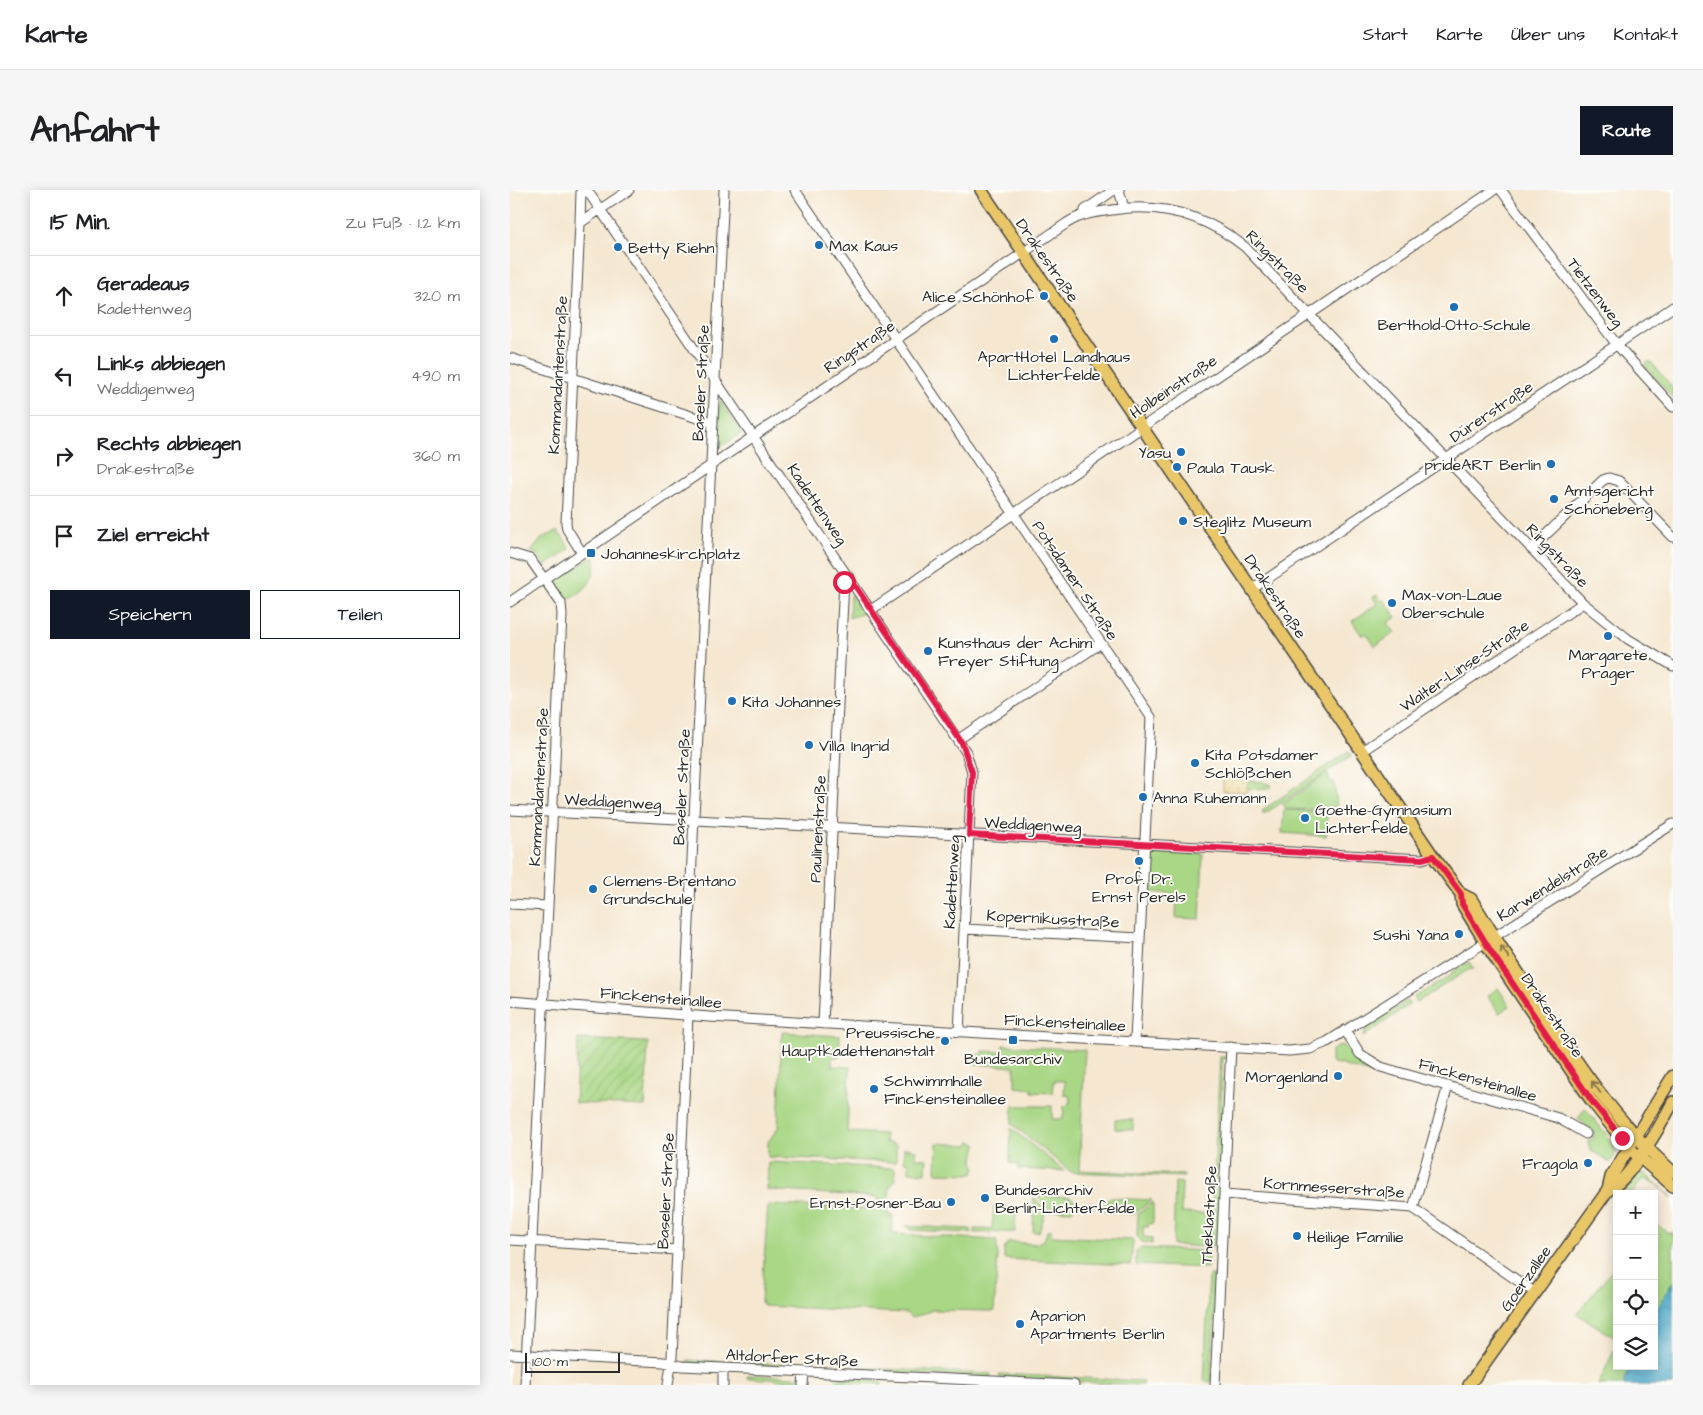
<!DOCTYPE html>
<html lang="de">
<meta charset="utf-8">
<style>
:root{--surface:#fff;--page:#f6f6f6;--text:#202124;--muted:#757577;--line:#e0e0e0;--accent:#111827}
body{margin:0;font-family:"Architects Daughter",sans-serif;background:var(--page);color:var(--text)}
.controls{position:absolute;right:15px;bottom:15px;display:grid;overflow:hidden;border-radius:0px;box-shadow:0 2px 12px #0003}
.controls button{width:45px;height:45px;display:grid;place-items:center;padding:0;border:0;border-bottom:1px solid var(--line);background:var(--surface);color:var(--text);font:25px sans-serif}
.scale{position:absolute;left:15px;bottom:12px;width:95px;box-sizing:border-box;padding-left:5px;border:2px solid #2b2b2b;border-top:0;font-size:14px;line-height:18px;white-space:nowrap;color:#2b2b2b;-webkit-text-stroke:4px #fdfcf7;paint-order:stroke}
.stop{position:absolute;width:15px;height:15px;margin:-11px;border:4px solid #e11d48;border-radius:50%;background:#fff}
.stop.end{background:#e11d48;border-color:#fff;box-shadow:0 1px 5px #0008}
.list{margin:0;padding:0;list-style:none}
h2{display:flex;justify-content:space-between;align-items:center;height:65px;margin:0;padding:0 20px;font-size:21px}
h2 small{font-size:16px;font-weight:400;color:var(--muted)}
.list li{display:grid;grid-template-columns:32px 1fr auto;gap:15px;align-items:center;box-sizing:border-box;height:80px;padding:0 20px;border-top:1px solid var(--line)}
.list b{display:block;font-size:19px;white-space:nowrap}
.list p{margin:0;font-size:16px;white-space:nowrap;color:var(--muted)}
.list em{font-size:16px;font-style:normal;color:var(--muted)}
.actions{display:flex;gap:10px;padding:15px 20px}
.actions a{flex:1;padding:11px 0;border:1px solid var(--accent);border-radius:0px;text-align:center;font-size:18px;color:var(--accent)}
.actions .main{background:var(--accent);color:#fff}
.icon{flex:none;width:28px;height:28px;fill:none;stroke:currentColor;stroke-width:2;stroke-linecap:round;stroke-linejoin:round}
.map{position:relative;flex:none;width:1163px;height:1195px;overflow:hidden;border-radius:0px}
header{display:flex;align-items:center;gap:30px;box-sizing:border-box;height:70px;padding:0 25px;background:var(--surface);border-bottom:1px solid var(--line)}
header strong{font-size:24px}
nav{display:flex;gap:28px;margin-inline-start:auto;font-size:18px}
.intro{display:flex;align-items:center;justify-content:space-between;box-sizing:border-box;height:120px;padding:0 30px}
h1{margin:0;font-size:35px}
.button{padding:12px 22px;border-radius:0px;background:var(--accent);color:#fff;font-size:18px;font-weight:700}
main{display:flex;gap:30px;padding:0 30px}
aside{flex:1;background:var(--surface);border-radius:0px;box-shadow:0 2px 12px #0003}
.map>svg:first-child{display:block}
</style>
<header>
<strong>Karte</strong>
<nav><a>Start</a><a>Karte</a><a>Über uns</a><a>Kontakt</a></nav>
</header>
<div class="intro"><h1>Anfahrt</h1><a class="button">Route</a></div>
<main>
<aside>
<h2>15 Min.<small>Zu Fuß · 1.2 km</small></h2>
<ul class="list">
<li><svg class="icon" aria-label="ahead" viewBox="0 0 24 24"><path d="M12 20V5M6 11l6-6 6 6"/></svg><div><b>Geradeaus</b><p>Kadettenweg</p></div><em>320 m</em></li>
<li><svg class="icon" aria-label="left" viewBox="0 0 24 24"><path d="M17 20v-9H6M10 6l-5 5 5 5"/></svg><div><b>Links abbiegen</b><p>Weddigenweg</p></div><em>490 m</em></li>
<li><svg class="icon" aria-label="right" viewBox="0 0 24 24"><path d="M7 20v-9h11M14 6l5 5-5 5"/></svg><div><b>Rechts abbiegen</b><p>Drakestraße</p></div><em>360 m</em></li>
<li><svg class="icon" aria-label="arrive" viewBox="0 0 24 24"><path d="M6 21V4h12l-3 4 3 4H6"/></svg><div><b>Ziel erreicht</b></div></li>
</ul>
<div class="actions"><a class="main">Speichern</a><a>Teilen</a></div>
</aside>
<div class="map">
<svg width="1163" height="1195" viewBox="0 0 1163 1195">
<defs>
<pattern id="sand-dots" width="8" height="8" patternUnits="userSpaceOnUse" patternTransform="scale(1.25)"><rect width="8" height="8" fill="#eeda9e"/><path d="M2 2h.1M6 6h.1" fill="none" stroke="#cb8" stroke-width="1.8" stroke-linecap="round"/></pattern>
<pattern id="garden-furrows" width="10" height="10" patternUnits="userSpaceOnUse" patternTransform="scale(1.25)"><rect width="10" height="10" fill="#a9d785"/><path d="M-1 1l2-2M0 10L10 0M9 11l2-2" fill="none" stroke="#92b973"/></pattern>
<pattern id="water-ripples" width="26" height="14" patternUnits="userSpaceOnUse" patternTransform="scale(1.25)"><rect width="26" height="14" fill="#4dabcc"/><path d="M2 4q2-2 4 0t4 0M15 11q2-2 4 0t4 0" fill="none" stroke="#408ba6"/></pattern>
</defs>
<rect width="100%" height="100%" fill="#fdfcf7"/>
<filter id="ink" filterUnits="userSpaceOnUse"><feTurbulence type="fractalNoise" baseFrequency=".02" numOctaves="2"/><feDisplacementMap in="SourceGraphic" scale="10" xChannelSelector="R" yChannelSelector="G"/><feConvolveMatrix kernelMatrix="1 2 1 2 8 2 1 2 1" color-interpolation-filters="sRGB"/></filter>
<filter id="wash" filterUnits="userSpaceOnUse"><feTurbulence type="fractalNoise" baseFrequency=".0096" numOctaves="4" result="noise"/><feDisplacementMap in="SourceGraphic" scale="20" xChannelSelector="R" yChannelSelector="G"/><feGaussianBlur stdDeviation="1.12" result="paint"/><feColorMatrix in="noise" values="0 0 0 0 0 0 0 0 0 0 0 0 0 0 0 0 0 1.4 0 .05"/><feComposite in="paint" operator="in"/></filter>
<g filter="url(#wash)">
<rect width="100%" height="100%" fill="#f5e7d0"/>
<path fill="#a9d785" stroke="#6a8158" d="M1140 171 1163 198V208L1135 175Z
M210 210 232 243 209 258H208Z
M48 341V344L52 346 60 359 35 376 28 365 21 362 32 348Z
M84 366C89 383 75 406 57 408L46 391Z
M867 405 871 411 874 410 886 427 878 433 885 443 865 456 856 443 852 446 842 431 867 414 863 407Z
M839 561 842 565 753 625V620Z
M817 583 820 591 824 592 827 616 813 620 776 619 773 614Z
M737 591 754 592 755 594H761V598L737 599Z
M774 620 817 622 816 646 772 643Z
M642 661 693 664 690 729 666 728 667 704 640 702Z
M959 772 964 779 958 780 907 812 904 807 939 787 945 780Z
M988 798 1000 816 989 823 977 806Z
M897 811 900 814 853 847 857 836Z
M272 842 330 846 329 867H322V876L340 877 337 942 375 944V952L386 955V972L258 967V952L268 938Z
M493 855 575 860 569 980 674 985V987L561 982 502 934 503 916H542V929H553L554 916 558 915 560 911 559 906 554 904 555 891H544L543 903 522 902V899L505 897V877L465 874 460 870V866L473 864V861L492 862Z
M830 855C841 857 851 876 865 881L864 884 821 872V861Z
M710 867H716L712 870 711 989H704Z
M1075 918 1101 950 1106 963 1100 973 1080 959 1078 952 1083 948 1084 941 1068 929Z
M605 930H623V940L605 939Z
M501 938 554 981 508 979V974L500 973Z
M461 951 467 954 463 973 466 977 463 984 426 983 427 953 459 955Z
M394 958 406 960V968L417 969 416 983 399 982V973L394 971Z
M258 972 383 978 385 979V992L380 996 378 1023 383 1026 382 1044 486 1050 488 1065 484 1121 423 1120 401 1128 396 1123 254 1116 251 1112 258 1015 368 1019V1007L257 1000Z
M1129 983H1134L1163 1008C1154 1001 1141 985 1130 991L1123 1003 1114 1001Z
M665 992 672 993 671 1023 700 1024 698 1057 663 1055Z
M703 994H710L708 1057H701Z
M527 1005 561 1007 562 1010H565L564 1019 562 1021 539 1020Z
M524 1007 536 1021 529 1042H523Z
M600 1008 642 1010 624 1024 596 1021 595 1012Z
M643 1012V1033L639 1034 638 1037H633V1047L642 1048V1054L632 1052 627 1047 628 1024Z
M484 1017 506 1018 505 1042 464 1043V1039H482Z
M1144 1033 1160 1044 1163 1042V1091L1144 1125V1053L1150 1044 1144 1039Z
M396 1036 461 1039V1043L401 1040Z
M541 1040V1046L623 1050 621 1075 494 1069V1059L499 1052 526 1054 535 1049 537 1041Z
M631 1058 698 1061 697 1078 626 1075V1061Z
M1107 1074V1149L1067 1124Z
M699 1085H706L701 1192 694 1191Z
M1107 1154V1176H1120L1113 1195H1088Z
M178 1170 481 1184 480 1188 178 1173Z
M489 1184 633 1191 632 1195H630L490 1188Z
M238 1185 289 1187 291 1191 237 1188Z
M340 1187 370 1191 372 1194 327 1192V1189Z"/>
<path fill="url(#sand-dots)" stroke="#8c8264" d="M713 586 738 588 737 602 713 601Z"/>
<path fill="url(#garden-furrows)" stroke="#6a8158" d="M340 404 354 423 339 428Z
M68 849 138 852 135 916 65 913Z"/>
<path fill="url(#water-ripples)" stroke="#3c6b7c" d="M1163 1091V1195H1113L1120 1176H1144V1125Z"/>
</g>
<g filter="url(#ink)">
<g fill="none" stroke-linecap="round" stroke-linejoin="round">
<defs>
<path id="minor" d="M77 0 456 562 462 582 449 842
M285 0 641 527 625 851
M609 0 614 18
M991 0 1107 155 1163 217
M574 25 575 20 604 0
M70 33 119 0
M0 168 203 233
M1021 359 1093 290 1099 288 1109 291 1163 347
M0 363 20 369 51 413 52 425 15 1195
M72 363 57 339 56 333 70 33 71 2 73 0
M742 399 1163 117
M0 412 557 33C571 24 586 22 602 20 652 12 696 26 735 57L1073 413 1118 449 1163 476
M361 420 984 0
M449 549 591 453
M852 561 1073 413
M0 620 912 669 923 666
M0 714 37 716
M454 739 630 748
M0 811 199 827 779 861 800 859 817 852 1163 634
M313 834 332 430 334 392 339 387
M835 840 850 864 871 877 1048 928 1076 944
M714 1004 903 1018 1024 1102
M903 1018 938 896
M0 1050 167 1060
M0 1164 154 1172 172 1176 564 1195
M158 1195 162 1167 178 825 175 816 214 0
M213 1195V1178
M293 1195 294 1182
M705 1195 721 857"/>
<path id="major" d="M471 0 923 666 951 704 961 709 991 757C1043 834 1091 920 1163 982
M951 704 952 714 982 763 1081 910 1119 958 1163 996
M1098 1000C1118 993 1152 933 1163 912
M959 1195 1098 1000 1101 987 1163 886"/>
</defs>
<use href="#minor" stroke="#494744" stroke-width="11"/>
<use href="#major" stroke="#494744" stroke-width="14"/>
<use href="#minor" stroke="#fff" stroke-width="9"/>
<use href="#major" stroke="#e9c769" stroke-width="11"/>
</g>
<defs><path id="oneway-shaft" d="M-6 0H5M1.5-3L5.5 0L1.5 3" fill="none" stroke-width="1.6" stroke-linecap="round" stroke-linejoin="round" transform="scale(1.25)"/></defs>
<g stroke="#8a794a">
<use href="#oneway-shaft" transform="translate(995 762) rotate(-123)"/>
<use href="#oneway-shaft" transform="translate(1086 897) rotate(-127)"/>
</g>
</g>
<g fill="none" stroke-linecap="round" stroke-linejoin="round" filter="url(#ink)">
<path stroke="#e11d48" stroke-width="6" d="M334 392 339 387 452 553 462 582 459 645 912 669 923 666 951 704 952 714 982 763 1081 910 1112 948"/>
</g>
<g fill="#1f6fb2" stroke="#fdfcf7" stroke-width="2">
<circle cx="309" cy="55" r="5"/>
<circle cx="108" cy="57" r="5"/>
<circle cx="534" cy="106" r="5"/>
<circle cx="944" cy="117" r="5"/>
<circle cx="544" cy="149" r="5"/>
<circle cx="671" cy="262" r="5"/>
<circle cx="1041" cy="274" r="5"/>
<circle cx="667" cy="277" r="5"/>
<circle cx="1044" cy="309" r="5"/>
<circle cx="673" cy="331" r="5"/>
<rect x="76" y="358" width="10" height="10" rx="2.5"/>
<circle cx="882" cy="413" r="5"/>
<circle cx="1098" cy="446" r="5"/>
<circle cx="418" cy="461" r="5"/>
<circle cx="222" cy="511" r="5"/>
<circle cx="299" cy="555" r="5"/>
<circle cx="685" cy="573" r="5"/>
<circle cx="633" cy="607" r="5"/>
<circle cx="795" cy="628" r="5"/>
<circle cx="629" cy="671" r="5"/>
<circle cx="83" cy="699" r="5"/>
<circle cx="949" cy="744" r="5"/>
<rect x="498" y="845" width="10" height="10" rx="2.5"/>
<circle cx="435" cy="851" r="5"/>
<circle cx="828" cy="886" r="5"/>
<circle cx="364" cy="899" r="5"/>
<circle cx="1078" cy="973" r="5"/>
<circle cx="475" cy="1008" r="5"/>
<circle cx="441" cy="1012" r="5"/>
<circle cx="787" cy="1046" r="5"/>
<circle cx="510" cy="1134" r="5"/>
</g>
<g text-anchor="middle" stroke-width="4" stroke-linejoin="round" paint-order="stroke">
<g font-size="16" fill="#2b2b2b" stroke="#fdfcf7" text-anchor="start">
<text x="319" y="61">Max Kaus</text>
<text x="118" y="63">Betty Riehn</text>
<text x="524" y="112" text-anchor="end">Alice Schönhof</text>
<text x="944" y="140" text-anchor="middle">Berthold-Otto-Schule</text>
<text x="544" y="172" text-anchor="middle">ApartHotel Landhaus<tspan x="544" dy="18">Lichterfelde</tspan></text>
<text x="661" y="268" text-anchor="end">Yasu</text>
<text x="1031" y="280" text-anchor="end">prideART Berlin</text>
<text x="677" y="283">Paula Tausk</text>
<text x="1054" y="306">Amtsgericht<tspan x="1054" dy="18">Schöneberg</tspan></text>
<text x="683" y="337">Steglitz Museum</text>
<text x="91" y="369">Johanneskirchplatz</text>
<text x="892" y="410">Max-von-Laue<tspan x="892" dy="18">Oberschule</tspan></text>
<text x="428" y="458">Kunsthaus der Achim<tspan x="428" dy="18">Freyer Stiftung</tspan></text>
<text x="1098" y="470" text-anchor="middle">Margarete<tspan x="1098" dy="18">Prager</tspan></text>
<text x="232" y="517">Kita Johannes</text>
<text x="309" y="561">Villa Ingrid</text>
<text x="695" y="570">Kita Potsdamer<tspan x="695" dy="18">Schlößchen</tspan></text>
<text x="643" y="613">Anna Ruhemann</text>
<text x="805" y="625">Goethe-Gymnasium<tspan x="805" dy="18">Lichterfelde</tspan></text>
<text x="629" y="694" text-anchor="middle">Prof. Dr.<tspan x="629" dy="18">Ernst Perels</tspan></text>
<text x="93" y="696">Clemens-Brentano<tspan x="93" dy="18">Grundschule</tspan></text>
<text x="939" y="750" text-anchor="end">Sushi Yana</text>
<text x="425" y="848" text-anchor="end">Preussische<tspan x="425" dy="18">Hauptkadettenanstalt</tspan></text>
<text x="503" y="874" text-anchor="middle">Bundesarchiv</text>
<text x="818" y="892" text-anchor="end">Morgenland</text>
<text x="374" y="896">Schwimmhalle<tspan x="374" dy="18">Finckensteinallee</tspan></text>
<text x="1068" y="979" text-anchor="end">Fragola</text>
<text x="485" y="1005">Bundesarchiv<tspan x="485" dy="18">Berlin-Lichterfelde</tspan></text>
<text x="431" y="1018" text-anchor="end">Ernst-Posner-Bau</text>
<text x="797" y="1052">Heilige Familie</text>
<text x="520" y="1131">Aparion<tspan x="520" dy="18">Apartments Berlin</tspan></text>
</g>
<g font-size="16" fill="#2b2b2b" stroke="#fdfcf7">
<text transform="translate(538 70) rotate(55)" y="6">Drakestraße</text>
<text transform="translate(768 71) rotate(45)" y="6">Ringstraße</text>
<text transform="translate(1086 102) rotate(53)" y="6">Tietzenweg</text>
<text transform="translate(349 156) rotate(-34)" y="6">Ringstraße</text>
<text transform="translate(47 185) rotate(-87)" y="6">Kommandantenstraße</text>
<text transform="translate(190 193) rotate(-87)" y="6">Baseler Straße</text>
<text transform="translate(663 196) rotate(-34)" y="6">Holbeinstraße</text>
<text transform="translate(981 221) rotate(-34)" y="6">Dürerstraße</text>
<text transform="translate(308 314) rotate(56)" y="6">Kadettenweg</text>
<text transform="translate(1048 365) rotate(46)" y="6">Ringstraße</text>
<text transform="translate(566 390) rotate(56)" y="6">Potsdamer Straße</text>
<text transform="translate(766 406) rotate(56)" y="6">Drakestraße</text>
<text transform="translate(954 475) rotate(-34)" y="6">Walter-Linse-Straße</text>
<text transform="translate(28 597) rotate(-87)" y="6">Kommandantenstraße</text>
<text transform="translate(171 597) rotate(-87)" y="6">Baseler Straße</text>
<text transform="translate(103 611) rotate(3)" y="6">Weddigenweg</text>
<text transform="translate(523 634) rotate(3)" y="6">Weddigenweg</text>
<text transform="translate(307 639) rotate(-87)" y="6">Paulinenstraße</text>
<text transform="translate(441 692) rotate(-87)" y="6">Kadettenweg</text>
<text transform="translate(1042 693) rotate(-32)" y="6">Karwendelstraße</text>
<text transform="translate(543 728) rotate(3)" y="6">Kopernikusstraße</text>
<text transform="translate(151 807) rotate(5)" y="6">Finckensteinallee</text>
<text transform="translate(1043 825) rotate(56)" y="6">Drakestraße</text>
<text transform="translate(555 832) rotate(3)" y="6">Finckensteinallee</text>
<text transform="translate(968 889) rotate(16)" y="6">Finckensteinallee</text>
<text transform="translate(824 997) rotate(4)" y="6">Kornmesserstraße</text>
<text transform="translate(155 1001) rotate(-87)" y="6">Baseler Straße</text>
<text transform="translate(698 1025) rotate(-87)" y="6">Theklastraße</text>
<text transform="translate(1015 1088) rotate(-55)" y="6">Goerzallee</text>
<text transform="translate(282 1167) rotate(3)" y="6">Altdorfer Straße</text>
</g>
</g>
</svg>
<div class="controls">
<button>+</button>
<button>−</button>
<button><svg class="icon" aria-label="locate" viewBox="0 0 24 24"><circle cx="12" cy="12" r="6"/><path d="M12 2v4M12 18v4M2 12h4M18 12h4"/></svg></button>
<button><svg class="icon" aria-label="layers" viewBox="0 0 24 24"><path d="M12 4l9 5-9 5-9-5zM3 14l9 5 9-5"/></svg></button>
</div>
<div class="scale">100 m</div>
<div class="stop" style="left:334px;top:392px"></div>
<div class="stop end" style="left:1112px;top:948px"></div>
</div>
</main>
